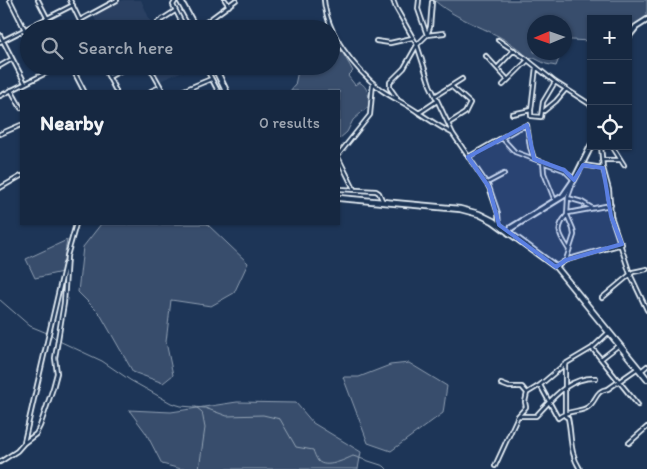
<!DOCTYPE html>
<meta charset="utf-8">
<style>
:root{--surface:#162841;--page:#1f3048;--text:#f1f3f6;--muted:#9ea6b1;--line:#35445a}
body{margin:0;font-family:Itim,sans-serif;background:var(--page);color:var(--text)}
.controls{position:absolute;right:15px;top:15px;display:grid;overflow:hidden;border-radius:0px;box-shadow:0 1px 4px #0004}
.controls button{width:45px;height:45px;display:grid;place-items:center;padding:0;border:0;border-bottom:1px solid var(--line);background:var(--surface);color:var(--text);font:25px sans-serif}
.compass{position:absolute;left:527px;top:15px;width:45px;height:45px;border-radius:50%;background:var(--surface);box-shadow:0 1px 4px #0004;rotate:268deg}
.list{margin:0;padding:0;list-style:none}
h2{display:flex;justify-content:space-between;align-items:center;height:65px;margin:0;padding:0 20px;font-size:21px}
h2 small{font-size:16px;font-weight:400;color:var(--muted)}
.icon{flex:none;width:28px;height:28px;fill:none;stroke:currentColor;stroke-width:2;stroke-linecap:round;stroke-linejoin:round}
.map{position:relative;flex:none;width:647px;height:469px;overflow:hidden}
.search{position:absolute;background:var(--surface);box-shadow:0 1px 4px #0004;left:20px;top:20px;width:320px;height:55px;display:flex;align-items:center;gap:12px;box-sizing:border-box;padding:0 18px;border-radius:28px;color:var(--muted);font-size:19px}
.panel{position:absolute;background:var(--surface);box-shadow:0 1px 4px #0004;left:20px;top:90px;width:320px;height:135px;border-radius:0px}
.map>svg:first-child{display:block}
</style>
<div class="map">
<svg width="647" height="469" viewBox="0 0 647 469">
<rect width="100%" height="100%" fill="#1d3557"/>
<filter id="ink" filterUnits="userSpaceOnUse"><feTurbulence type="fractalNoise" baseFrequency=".02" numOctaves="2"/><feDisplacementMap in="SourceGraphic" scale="10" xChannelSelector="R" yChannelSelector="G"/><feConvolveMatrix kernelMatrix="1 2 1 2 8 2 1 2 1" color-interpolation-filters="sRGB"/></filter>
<g filter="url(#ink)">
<path fill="#2a4162" d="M123 0H141L154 29H99L93 14Z
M152 66H194L160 81Z"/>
<path fill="#374d6c" stroke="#909fb2" d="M434 0H647V16L628 31V19H591V41L571 40 565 41 564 22H534V52L561 53 556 66 546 64 534 58 529 59C505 31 461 25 434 0Z
M340 48 353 71 348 76 355 85 359 82C368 86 370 98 369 106L353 120 347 132 339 139V91H290L295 85 299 66H331V50Z
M101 224H207L248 263 234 293 211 306 171 300 166 342 173 375 163 383 133 372 100 314 78 292 83 247Z
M67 240 62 272 35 278 26 259Z
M409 363 447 386 443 413 391 451 368 443 343 377H359L390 365Z
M237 402 296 403 313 423 361 452 358 469H181L162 464 146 433 129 410 171 412Z"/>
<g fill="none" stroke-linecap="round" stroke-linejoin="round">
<path stroke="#95a4b5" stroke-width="1" d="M0 300 30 326 52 335 57 340 102 361 130 380 171 403 181 406 205 408 227 416 263 415 280 419 296 447 313 450C314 453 316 458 318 461 326 469 344 460 353 456L384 466 387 469
M196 407 202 412 205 428 199 469"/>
<defs>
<path id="street" d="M10 0 29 38
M38 0 53 29
M70 0 84 29
M176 0 173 5 185 29
M225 0 229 6
M324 0C327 34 354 68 380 89 392 98 407 104 419 113 430 120 439 127 452 133
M393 0 396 8 417 45 430 85 453 134 489 187 498 213 499 225
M419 0 418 9 427 35 444 33
M80 20 117 0
M158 29V22L175 11
M197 29 236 0
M0 35 25 83
M498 40 525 58 555 82 591 105
M376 41 390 43 412 38
M0 42 73 5
M486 56 508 80
M0 66 12 59
M43 66 46 73
M71 66 84 91
M103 66 116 91
M149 66 163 91
M205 66 218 91
M497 68 514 50
M109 77 129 66
M503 85 528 60
M11 90 21 108
M151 91 160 87
M182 91 211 79
M0 96 60 66
M435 96 462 79
M397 98 390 88V82L404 68 417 45 427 35 430 27 432 2
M531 111V116L541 117 543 102 555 82
M544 111 556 101 566 89
M419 113 437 101
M512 114 531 110 536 67
M449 123 465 113 470 103 452 87
M0 134 21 125
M502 138 515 152 564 170 574 180 568 197 567 215 573 229 574 235 566 260
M601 146 603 168 609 190 611 216 630 274 647 310
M612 146 624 165
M339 154 370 115 373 83
M468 157 517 129 527 125 530 147 534 159
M339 159 354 189
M602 160H620
M543 162 544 173 555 201
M583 165 603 168
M487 183 504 174
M0 188 21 176
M339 189 376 191 379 193 383 202
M568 198 582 202 592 208
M568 213 611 205
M567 215C554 230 560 235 569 250
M556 267 566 260 622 244
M602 298 633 272 647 269
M592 348 638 405
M601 359 619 345
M565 364V416L568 418C572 436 569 452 580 469
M641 371 647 366
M501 384 509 387H522L527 393
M540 385 558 418C569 409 580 413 588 407 597 401 595 390 608 389L638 368
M518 416H536C553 398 568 377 596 378
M24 442 65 264
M629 443 647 427
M0 462 17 451 24 443 36 434 40 426 53 388 57 373 55 358 64 303 67 256 76 224
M495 466 518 416 526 407 525 402 527 393 540 385 565 364 592 348 609 332"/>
<path id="secondary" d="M628 37 636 27 647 20
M509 233 511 228 563 196 574 180 591 146"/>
<path id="primary" d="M180 0 196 29
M214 66 226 91
M339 198 460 209 479 214 493 221 556 267 647 379"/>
</defs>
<use href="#street" stroke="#e8f1f8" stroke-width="6"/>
<use href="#secondary" stroke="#e8f1f8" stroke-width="8"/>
<use href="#primary" stroke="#e8f1f8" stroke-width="8"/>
<use href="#street" stroke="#1d3557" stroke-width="2.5"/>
<use href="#secondary" stroke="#1d3557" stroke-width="4"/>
<use href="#primary" stroke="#1d3557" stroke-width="4.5"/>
</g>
</g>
<path fill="#5a7fe2" fill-opacity="0.2" stroke="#5a7fe2" stroke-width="4" stroke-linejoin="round" d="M527 125 534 159 564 170 574 180 583 165 603 168 611 216 622 244 566 260 556 267 499 225 489 187 468 157Z"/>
</svg>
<div class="controls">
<button>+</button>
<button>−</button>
<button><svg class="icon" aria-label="locate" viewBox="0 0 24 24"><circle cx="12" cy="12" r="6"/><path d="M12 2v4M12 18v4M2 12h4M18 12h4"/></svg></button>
</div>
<svg class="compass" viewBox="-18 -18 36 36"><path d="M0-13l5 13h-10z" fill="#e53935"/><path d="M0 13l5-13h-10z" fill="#9ea6b1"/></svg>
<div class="search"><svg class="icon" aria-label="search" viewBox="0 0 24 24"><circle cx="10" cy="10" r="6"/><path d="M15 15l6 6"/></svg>Search here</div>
<section class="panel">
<h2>Nearby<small>0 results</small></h2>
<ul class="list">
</ul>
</section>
</div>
